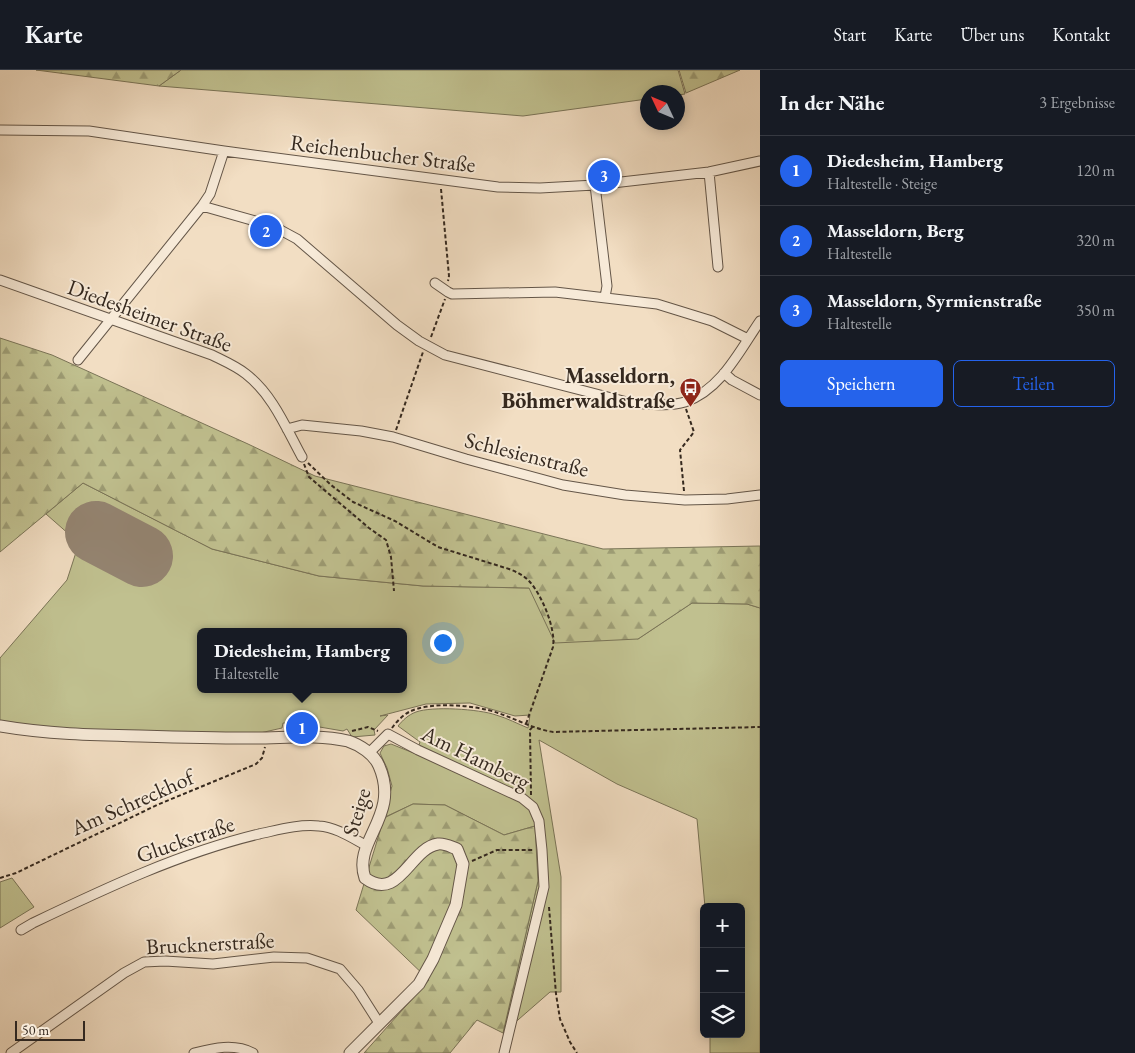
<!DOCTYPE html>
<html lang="de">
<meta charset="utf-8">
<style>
:root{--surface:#171b24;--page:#20242c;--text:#f1f3f6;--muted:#9ea1a6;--line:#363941;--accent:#2563eb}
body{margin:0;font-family:"EB Garamond",serif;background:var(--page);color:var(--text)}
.controls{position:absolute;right:15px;bottom:15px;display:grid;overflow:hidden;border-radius:8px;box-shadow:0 2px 12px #0003}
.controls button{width:45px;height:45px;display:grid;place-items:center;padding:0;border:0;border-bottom:1px solid var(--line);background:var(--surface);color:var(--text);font:25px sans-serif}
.compass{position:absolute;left:640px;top:15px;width:45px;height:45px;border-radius:50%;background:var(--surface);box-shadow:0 2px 12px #0003;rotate:314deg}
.scale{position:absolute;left:15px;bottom:12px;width:70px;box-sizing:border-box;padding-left:5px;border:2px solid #35291f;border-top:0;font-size:14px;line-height:18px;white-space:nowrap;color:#35291f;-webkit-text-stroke:4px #f7ead8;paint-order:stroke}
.you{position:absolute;left:442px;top:572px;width:18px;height:18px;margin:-12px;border:4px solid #fff;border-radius:50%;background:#1a73e8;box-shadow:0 0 0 8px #1a73e833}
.badge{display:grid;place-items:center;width:32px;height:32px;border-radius:50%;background:var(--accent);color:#fff;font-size:16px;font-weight:700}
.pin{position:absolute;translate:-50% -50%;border:2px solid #fff;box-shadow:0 1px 5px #0006}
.popup{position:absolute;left:197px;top:558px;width:210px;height:65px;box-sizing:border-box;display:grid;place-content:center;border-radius:8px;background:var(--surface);filter:drop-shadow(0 1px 4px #0005);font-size:16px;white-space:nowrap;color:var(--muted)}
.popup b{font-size:19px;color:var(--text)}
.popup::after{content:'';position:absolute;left:50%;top:100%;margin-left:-10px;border:10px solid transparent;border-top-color:var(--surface)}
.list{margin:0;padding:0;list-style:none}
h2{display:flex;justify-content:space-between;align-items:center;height:65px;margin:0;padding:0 20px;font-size:21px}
h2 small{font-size:16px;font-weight:400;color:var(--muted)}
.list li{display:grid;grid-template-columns:32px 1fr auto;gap:15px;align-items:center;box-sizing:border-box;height:70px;padding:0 20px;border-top:1px solid var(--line)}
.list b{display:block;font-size:19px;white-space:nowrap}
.list p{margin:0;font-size:16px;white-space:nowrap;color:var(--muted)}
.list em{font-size:16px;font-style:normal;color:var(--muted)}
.actions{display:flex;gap:10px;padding:15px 20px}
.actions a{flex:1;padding:11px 0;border:1px solid var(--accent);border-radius:8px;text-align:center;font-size:18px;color:var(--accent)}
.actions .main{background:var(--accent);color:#fff}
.icon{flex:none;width:28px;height:28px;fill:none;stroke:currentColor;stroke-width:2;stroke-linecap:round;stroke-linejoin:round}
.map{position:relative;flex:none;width:760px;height:983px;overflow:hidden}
header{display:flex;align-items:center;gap:30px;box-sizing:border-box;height:70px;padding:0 25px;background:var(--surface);border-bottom:1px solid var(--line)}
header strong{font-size:24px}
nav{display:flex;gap:28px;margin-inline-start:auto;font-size:18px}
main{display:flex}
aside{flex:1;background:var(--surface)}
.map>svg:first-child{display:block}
</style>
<header>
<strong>Karte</strong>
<nav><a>Start</a><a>Karte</a><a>Über uns</a><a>Kontakt</a></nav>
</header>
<main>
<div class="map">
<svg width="760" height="983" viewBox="0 0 760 983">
<defs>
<pattern id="forest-firs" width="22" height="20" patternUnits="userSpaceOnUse" patternTransform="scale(1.25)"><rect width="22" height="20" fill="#c0c08f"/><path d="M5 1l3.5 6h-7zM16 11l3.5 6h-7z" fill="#9d9c74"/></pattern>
</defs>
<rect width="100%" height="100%" fill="#f2dec3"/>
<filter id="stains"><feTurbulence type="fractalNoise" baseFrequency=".004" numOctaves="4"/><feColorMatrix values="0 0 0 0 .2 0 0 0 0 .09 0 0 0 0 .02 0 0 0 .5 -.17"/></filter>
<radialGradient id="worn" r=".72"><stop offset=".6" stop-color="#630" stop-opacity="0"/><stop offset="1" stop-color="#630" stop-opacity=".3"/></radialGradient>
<path fill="#c0c08f" stroke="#7a7457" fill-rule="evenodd" d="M181 0H678L685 24 678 25V22H648L647 29 523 46 159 16Z
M83 413 212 479 319 506 423 516 529 518 638 569 692 533 747 534 760 538V983H710V964H741V837H705L697 749 617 714 539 670 561 807V922H550L503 963 538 811 535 756 504 765 445 735 413 734 383 748 392 716 387 698 380 683 384 676 391 674 416 684 420 672 398 656C403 650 408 645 416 642 432 636 479 639 496 645 507 648 518 654 528 658L530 645 515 646 470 633 426 634 380 646 388 645 374 660 375 665 352 667 347 659 343 661 302 654 283 653 282 658 260 663 85 664 0 656V588L67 510 79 473 46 444ZM201 562H403V619H201Z
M12 808 34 837 0 858V812Z"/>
<path fill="url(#forest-firs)" stroke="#7a7457" d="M36 0H181L159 16Z
M679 0H740L686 23Z
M0 268 52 285 248 374 315 406 603 479 760 476V538L747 534 692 533 638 569 555 573 529 518 423 516 319 506 212 479 83 413 0 482Z
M413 734 445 735 504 765 535 756 538 811 503 963 477 950 450 983H364L429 910 356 840 384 748Z"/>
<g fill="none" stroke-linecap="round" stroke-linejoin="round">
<path stroke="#948471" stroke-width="62" d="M96 462 142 486"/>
<defs>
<path id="minor" d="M0 60 89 61 224 81 498 117 540 118 595 115 709 102 760 91
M709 102 718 197
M595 115 607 216 605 227
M202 136 273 156 297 169 397 255 419 271 445 285 631 333C649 334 668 337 685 332 721 320 740 280 760 251
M0 210 212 285C224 291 236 296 246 304 273 325 286 358 302 387
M435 213 448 222 452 224 555 222 657 234 712 251 748 269
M78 290 202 136 210 124 224 81
M724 303 732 310 760 325
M287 359 302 355 361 361 393 367 466 389 563 415 625 425 685 430 727 429 760 425
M369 683 388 664 418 680 522 728 533 737 539 751 542 780 544 817 504 983
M21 860 33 853C106 818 180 783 259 764 278 760 298 754 319 756 336 757 352 768 367 776
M11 983 124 903 144 892 165 891 213 894 274 887 307 888 340 899 358 920 379 953
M194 983C214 978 234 973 253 983"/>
<path id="tertiary" d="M0 656C46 664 93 665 140 666 175 667 210 668 246 668 279 669 314 663 348 671 360 675 374 684 379 696 401 746 352 771 365 808 399 833 410 778 438 774 445 773 451 777 457 779L463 794 456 835 433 889 419 914 350 983"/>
</defs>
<use href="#minor" stroke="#645648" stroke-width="11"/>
<use href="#tertiary" stroke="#645648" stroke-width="13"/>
<path stroke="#35291f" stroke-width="2" stroke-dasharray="4 2.5" stroke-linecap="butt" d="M441 119 449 206 448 211
M431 267 445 229
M396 360 423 282
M308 393 331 415 353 432 395 451 438 477 509 499C517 502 523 505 529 511 542 525 556 559 553 577L526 654
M304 394 309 407 369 458 386 470 391 487 394 521
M684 421 680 380 694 362 686 339
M392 658C396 652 403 645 409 642 430 631 476 635 498 643 516 649 534 659 553 662L760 657
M352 661 368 657 378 661
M531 725 530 660 533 656
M472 791 497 780H533
M0 808 16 803 157 735 256 694 262 688 265 677
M549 837 556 924 560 949 570 972 577 983"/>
<use href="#minor" stroke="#f7ead8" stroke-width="9"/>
<use href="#tertiary" stroke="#f7ead8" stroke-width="11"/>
</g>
<defs>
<symbol id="bus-pin" viewBox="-11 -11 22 30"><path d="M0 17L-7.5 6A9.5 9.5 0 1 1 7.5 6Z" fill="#8f2418" stroke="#f7ead8"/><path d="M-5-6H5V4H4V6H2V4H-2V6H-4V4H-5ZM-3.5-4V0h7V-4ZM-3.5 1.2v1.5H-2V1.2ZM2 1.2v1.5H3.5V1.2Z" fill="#fff"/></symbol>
</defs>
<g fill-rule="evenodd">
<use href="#bus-pin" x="678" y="306" width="25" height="34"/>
</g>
<g text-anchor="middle" stroke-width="4" stroke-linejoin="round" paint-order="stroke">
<g font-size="22" fill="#35291f" stroke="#f7ead8">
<text transform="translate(383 83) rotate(7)" y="8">Reichenbucher Straße</text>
<text transform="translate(150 245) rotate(20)" y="8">Diedesheimer Straße</text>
<text transform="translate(527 384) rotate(14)" y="8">Schlesienstraße</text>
<text transform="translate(476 687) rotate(26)" y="8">Am Hamberg</text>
<text transform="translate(132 732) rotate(-24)" y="8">Am Schreckhof</text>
<text transform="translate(356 742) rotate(-73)" y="8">Steige</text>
<text transform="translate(185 769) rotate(-19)" y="8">Gluckstraße</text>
<text transform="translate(210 873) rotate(-3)" y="8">Brucknerstraße</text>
</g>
<g font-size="22" font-weight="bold" fill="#35291f" stroke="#f7ead8" text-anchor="end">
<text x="675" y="313">Masseldorn,<tspan x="675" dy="25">Böhmerwaldstraße</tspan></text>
</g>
</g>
<rect width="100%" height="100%" filter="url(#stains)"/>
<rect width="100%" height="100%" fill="url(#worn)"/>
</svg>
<div class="controls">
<button>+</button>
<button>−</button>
<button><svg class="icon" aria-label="layers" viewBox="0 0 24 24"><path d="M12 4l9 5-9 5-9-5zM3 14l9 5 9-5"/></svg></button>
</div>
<svg class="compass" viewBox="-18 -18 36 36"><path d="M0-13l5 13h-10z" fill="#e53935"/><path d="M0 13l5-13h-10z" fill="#9ea1a6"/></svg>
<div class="scale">50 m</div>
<div class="you"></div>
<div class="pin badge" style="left:302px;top:658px">1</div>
<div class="popup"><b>Diedesheim, Hamberg</b>Haltestelle</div>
<div class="pin badge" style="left:266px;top:161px">2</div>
<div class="pin badge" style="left:604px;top:106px">3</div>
</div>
<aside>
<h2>In der Nähe<small>3 Ergebnisse</small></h2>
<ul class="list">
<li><span class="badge">1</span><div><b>Diedesheim, Hamberg</b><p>Haltestelle · Steige</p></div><em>120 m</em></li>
<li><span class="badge">2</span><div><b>Masseldorn, Berg</b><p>Haltestelle</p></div><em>320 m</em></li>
<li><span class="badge">3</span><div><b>Masseldorn, Syrmienstraße</b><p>Haltestelle</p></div><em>350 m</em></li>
</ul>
<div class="actions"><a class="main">Speichern</a><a>Teilen</a></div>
</aside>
</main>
